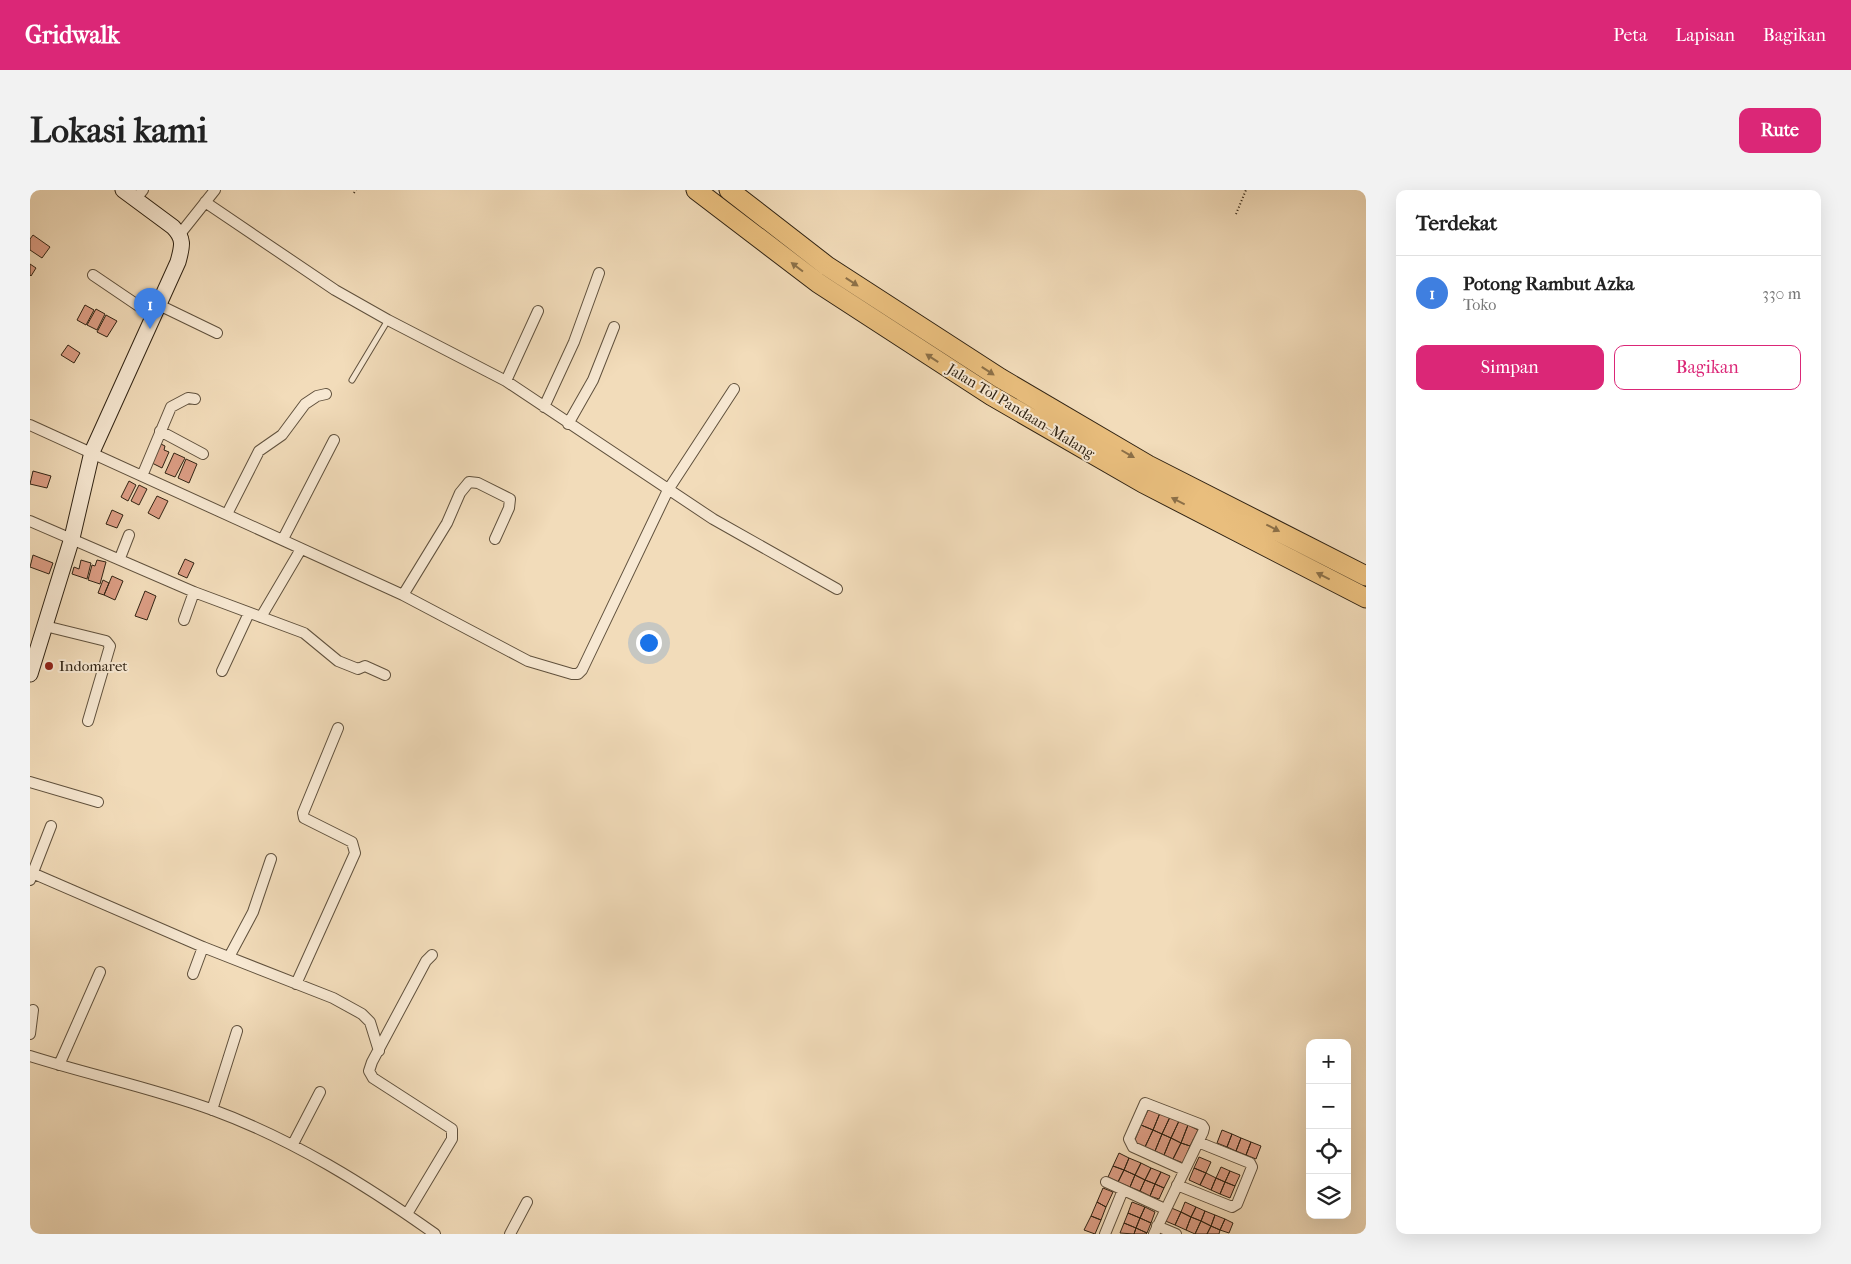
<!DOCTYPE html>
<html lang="id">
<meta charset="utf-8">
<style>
:root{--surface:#fff;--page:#f2f2f2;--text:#222;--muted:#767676;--line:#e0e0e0;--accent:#db2777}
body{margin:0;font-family:"IM FELL French Canon",serif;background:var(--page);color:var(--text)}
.controls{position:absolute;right:15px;bottom:15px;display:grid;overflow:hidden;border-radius:10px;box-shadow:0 5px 20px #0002}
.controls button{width:45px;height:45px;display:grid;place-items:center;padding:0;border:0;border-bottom:1px solid var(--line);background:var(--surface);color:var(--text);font:25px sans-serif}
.you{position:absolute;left:618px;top:452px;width:18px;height:18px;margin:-12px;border:4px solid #fff;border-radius:50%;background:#1a73e8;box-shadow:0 0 0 8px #1a73e833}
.badge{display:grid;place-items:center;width:32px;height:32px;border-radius:50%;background:var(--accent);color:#fff;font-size:16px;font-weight:700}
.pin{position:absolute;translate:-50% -41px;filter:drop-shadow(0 1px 2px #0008)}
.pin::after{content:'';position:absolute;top:26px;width:18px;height:15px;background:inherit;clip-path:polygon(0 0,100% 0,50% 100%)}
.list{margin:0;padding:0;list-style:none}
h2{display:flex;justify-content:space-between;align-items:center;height:65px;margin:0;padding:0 20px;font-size:21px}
h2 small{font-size:16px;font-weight:400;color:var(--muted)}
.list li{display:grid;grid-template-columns:32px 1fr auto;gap:15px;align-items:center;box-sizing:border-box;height:75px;padding:0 20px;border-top:1px solid var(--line)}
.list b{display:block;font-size:19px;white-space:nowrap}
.list p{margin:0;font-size:16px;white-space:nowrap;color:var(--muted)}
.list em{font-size:16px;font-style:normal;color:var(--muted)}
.actions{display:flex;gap:10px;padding:15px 20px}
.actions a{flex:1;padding:11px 0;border:1px solid var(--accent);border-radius:10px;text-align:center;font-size:18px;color:var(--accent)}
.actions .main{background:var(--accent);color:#fff}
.icon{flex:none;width:28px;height:28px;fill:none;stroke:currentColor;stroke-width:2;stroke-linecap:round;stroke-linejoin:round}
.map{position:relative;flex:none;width:1336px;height:1044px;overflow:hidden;border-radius:10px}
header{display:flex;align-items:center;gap:30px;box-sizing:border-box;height:70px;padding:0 25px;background:var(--accent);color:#fff}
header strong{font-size:24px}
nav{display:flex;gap:28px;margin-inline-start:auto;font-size:18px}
.intro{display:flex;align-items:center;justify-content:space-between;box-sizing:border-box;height:120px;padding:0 30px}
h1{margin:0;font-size:35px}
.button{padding:12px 22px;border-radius:10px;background:var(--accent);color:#fff;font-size:18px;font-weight:700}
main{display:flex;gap:30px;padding:0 30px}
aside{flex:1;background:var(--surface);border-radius:10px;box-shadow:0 5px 20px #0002}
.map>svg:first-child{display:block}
</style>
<header>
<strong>Gridwalk</strong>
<nav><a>Peta</a><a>Lapisan</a><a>Bagikan</a></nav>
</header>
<div class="intro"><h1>Lokasi kami</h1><a class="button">Rute</a></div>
<main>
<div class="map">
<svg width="1336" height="1044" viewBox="0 0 1336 1044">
<rect width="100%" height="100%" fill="#f2dcba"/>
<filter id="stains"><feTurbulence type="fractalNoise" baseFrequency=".004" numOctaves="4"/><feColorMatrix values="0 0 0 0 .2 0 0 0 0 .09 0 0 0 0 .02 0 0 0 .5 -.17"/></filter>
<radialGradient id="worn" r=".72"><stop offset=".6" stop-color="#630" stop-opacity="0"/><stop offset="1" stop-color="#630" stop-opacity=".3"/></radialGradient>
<path fill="#dc9d84" stroke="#302313" d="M3 45 20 57 12 68 0 60V49Z
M0 74 6 78 1 86 0 85Z
M55 115 64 120 56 135 47 130Z
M66 119 75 124 67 140 57 135Z
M76 125 87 131 77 147 67 142Z
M38 155 50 163 44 173 31 165Z
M131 254 135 256 134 260 139 262 132 278 122 273Z
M144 263 155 268 145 287 135 283Z
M156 269 167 274 159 293 148 288Z
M3 281 21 286 17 298 0 294Z
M99 291 106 295 98 311 91 307Z
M109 295 117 299 109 315 101 311Z
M127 306 138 311 129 329 118 323Z
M82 320 93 325 87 338 76 334Z
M3 365 23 373 19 384 0 377Z
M155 369 164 373 157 388 148 384Z
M51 370 61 373 57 389 42 384 44 377 49 379Z
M67 370 76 372 70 394 58 390 62 375 65 376Z
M82 386 93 391 85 410 74 405Z
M73 390 79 393 74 405 68 403Z
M115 401 126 406 117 430 105 426Z
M1119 918 1130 923 1123 940 1111 935Z
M1130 923 1140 927 1132 944 1123 940Z
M1140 927 1149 931 1141 948 1132 944Z
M1149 931 1158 935 1151 953 1141 948Z
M1111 935 1123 940 1115 957 1104 952Z
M1158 935 1168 940 1160 956 1151 953Z
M1123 940 1132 944 1125 961 1115 957Z
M1192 940 1202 944 1197 957 1187 953Z
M1132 944 1141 948 1134 965 1125 961Z
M1202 944 1211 948 1206 961 1197 957Z
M1141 948 1151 953 1143 969 1134 965Z
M1211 948 1221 952 1216 965 1206 961Z
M1221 952 1231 956 1226 969 1216 965Z
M1151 953 1160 956 1153 973 1143 969Z
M1089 963 1099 968 1094 980 1083 976Z
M1169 967 1181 972 1176 983 1164 978Z
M1099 968 1111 973 1105 985 1094 980Z
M1111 973 1121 978 1115 990 1105 985Z
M1083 976 1094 980 1088 992 1078 987Z
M1191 977 1200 981 1195 992 1186 988Z
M1121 978 1131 982 1125 994 1115 990Z
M1164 978 1176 983 1170 995 1159 990Z
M1094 980 1105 985 1100 997 1088 992Z
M1200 981 1210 985 1205 996 1195 992Z
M1131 982 1140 986 1134 998 1125 994Z
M1176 983 1186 988 1181 1000 1170 995Z
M1105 985 1115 990 1110 1001 1100 997Z
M1186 988 1195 992 1190 1004 1181 1000Z
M1115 990 1125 994 1120 1006 1110 1001Z
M1195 992 1205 996 1200 1008 1190 1004Z
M1125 994 1134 998 1129 1009 1120 1006Z
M1073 998 1083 1002 1076 1017 1067 1012Z
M1067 1012 1076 1017 1071 1030 1061 1026Z
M1102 1012 1115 1017 1110 1028 1098 1023Z
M1155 1012 1166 1017 1161 1027 1151 1022Z
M1115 1017 1125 1022 1121 1033 1110 1028Z
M1139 1017 1151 1022 1145 1035 1133 1030Z
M1166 1017 1175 1021 1171 1031 1161 1027Z
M1175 1021 1185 1025 1181 1036 1171 1031Z
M1151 1022 1161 1027 1156 1040 1145 1035Z
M1098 1023 1110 1028 1106 1038 1094 1033Z
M1185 1025 1195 1029 1190 1040 1181 1036Z
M1061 1026 1071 1030 1065 1044 1054 1040Z
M1161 1027 1171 1031 1165 1044 1156 1040Z
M1110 1028 1121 1033 1117 1043 1106 1038Z
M1195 1029 1203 1033 1199 1043 1190 1040Z
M1171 1031 1181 1036 1177 1044H1165Z
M1094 1033 1106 1038 1104 1044 1090 1043Z
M1181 1036 1190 1040 1189 1044H1177Z
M1106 1038 1117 1043 1116 1044H1104Z"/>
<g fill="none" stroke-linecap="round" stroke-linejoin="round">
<defs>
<path id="lane" d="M322 190 358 130"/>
<path id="street" d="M105 10 113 0
M175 12 305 100 358 130 476 191 683 329 807 399
M150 44 185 0
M63 85 122 125
M127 114 187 143
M476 191 508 121
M514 217 544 152 569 83
M538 234 563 190 584 137
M0 235 373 405 498 471 542 484H548L552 480 638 300 704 199
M130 241 173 264
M112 286 141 217 158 208 165 209
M197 324 229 261 252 245 275 214 287 206 296 204
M0 331 164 402 274 443 308 471 328 479 335 476 355 485
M253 349 304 250
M90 368 99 345
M373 405 417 333 430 303 439 292 448 293 480 309 479 318 465 349
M231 427 271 359
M154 430 164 402
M15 436 76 451 80 456 58 531
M192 481 219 423
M0 592 68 612
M0 682 173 757 303 808 332 824 340 832 349 861
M0 690 21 636
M199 767 223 722 241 669
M163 784 173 757
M266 794 325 663 322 652 274 628 273 623 308 538
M0 844 3 820
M0 866C60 885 123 898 183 920 262 949 336 995 405 1044
M29 875 70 782
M182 920 207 841
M263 954 290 902
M1076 992 1135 1019
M1147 995 1202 1017 1207 1014 1222 977 1220 973 1168 952
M377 1024 422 949V939L343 888 339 881 342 872 396 771 402 765
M1127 1036 1146 1044
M480 1044 497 1012
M1075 1044 1093 1000
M1124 1044 1173 942 1174 938 1172 935 1115 913 1099 949 1103 957 1154 980"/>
<path id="secondary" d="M0 484 42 348 62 262 148 72C152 57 155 49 143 37L93 0"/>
<path id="highway" d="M666 0 788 93 962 206 1113 293 1336 408
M699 0 797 76 970 188 1118 275 1336 386"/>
</defs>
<use href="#lane" stroke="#60513d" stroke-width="7"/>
<use href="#street" stroke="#60513d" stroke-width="12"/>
<use href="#secondary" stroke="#302313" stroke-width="17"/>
<use href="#highway" stroke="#302313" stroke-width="21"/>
<path stroke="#302313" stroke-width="2" stroke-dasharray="1 2.5" stroke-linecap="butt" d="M324 3 326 0
M1206 24 1216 0"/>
<use href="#lane" stroke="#f7e8d2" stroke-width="5"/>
<use href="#street" stroke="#f7e8d2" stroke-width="10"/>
<use href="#secondary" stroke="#f7e8d2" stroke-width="15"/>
<use href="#highway" stroke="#e9be7d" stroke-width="19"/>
</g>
<defs><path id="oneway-solid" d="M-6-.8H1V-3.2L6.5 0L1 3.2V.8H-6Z" transform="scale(1.25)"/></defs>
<g fill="#8c7048">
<use href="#oneway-solid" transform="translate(767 77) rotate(-143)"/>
<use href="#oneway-solid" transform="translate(822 92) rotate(33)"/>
<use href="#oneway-solid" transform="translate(902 168) rotate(-147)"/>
<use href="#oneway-solid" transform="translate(958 181) rotate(33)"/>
<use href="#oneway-solid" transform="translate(1098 264) rotate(30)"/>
<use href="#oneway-solid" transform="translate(1148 311) rotate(-153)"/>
<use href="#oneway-solid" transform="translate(1243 338) rotate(27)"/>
<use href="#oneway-solid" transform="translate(1293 386) rotate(-153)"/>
</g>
<circle fill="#8f2418" stroke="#f7e8d2" stroke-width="2" cx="19" cy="476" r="5"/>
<g text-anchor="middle" stroke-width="4" stroke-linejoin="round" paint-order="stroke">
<g font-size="15" fill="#302313" stroke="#f7e8d2">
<text transform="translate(991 221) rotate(31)" y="5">Jalan Tol Pandaan–Malang</text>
</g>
<g font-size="15" fill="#302313" stroke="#f7e8d2" text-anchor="start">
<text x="29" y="481">Indomaret</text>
</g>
</g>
<rect width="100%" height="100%" filter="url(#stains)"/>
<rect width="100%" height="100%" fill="url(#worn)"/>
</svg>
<div class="controls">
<button>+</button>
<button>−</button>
<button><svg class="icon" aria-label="locate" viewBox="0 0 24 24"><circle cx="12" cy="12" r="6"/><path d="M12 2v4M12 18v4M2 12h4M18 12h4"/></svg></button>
<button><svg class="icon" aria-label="layers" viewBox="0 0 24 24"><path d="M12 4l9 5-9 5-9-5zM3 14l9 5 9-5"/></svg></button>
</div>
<div class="you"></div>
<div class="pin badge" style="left:120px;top:139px;background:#3f7fe0">1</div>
</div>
<aside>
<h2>Terdekat<small></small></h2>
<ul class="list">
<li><span class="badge" style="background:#3f7fe0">1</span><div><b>Potong Rambut Azka</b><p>Toko</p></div><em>330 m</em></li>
</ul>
<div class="actions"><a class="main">Simpan</a><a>Bagikan</a></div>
</aside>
</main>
